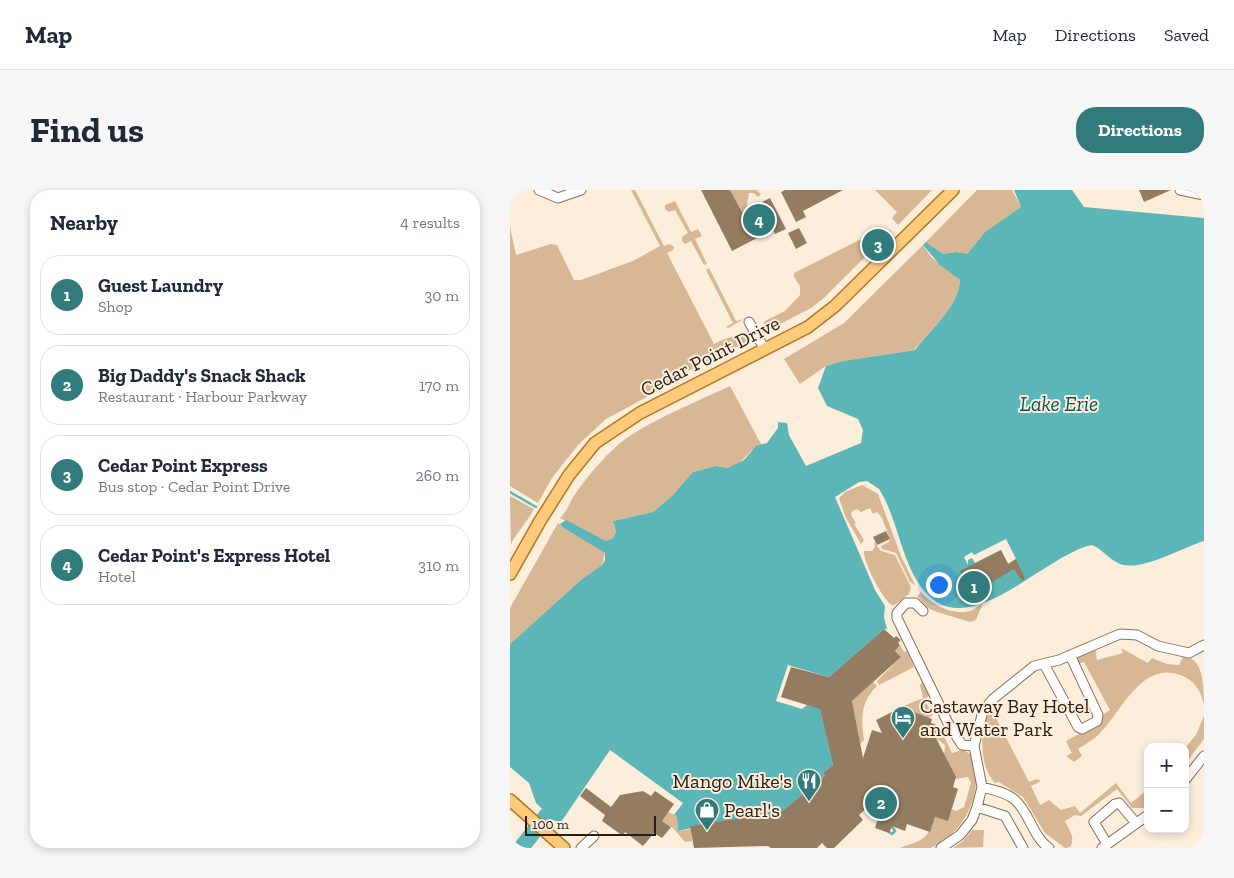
<!DOCTYPE html>
<meta charset="utf-8">
<style>
:root{--surface:#fff;--page:#f6f6f7;--text:#1f2937;--muted:#747a83;--line:#e0e1e3;--accent:#327b7d}
body{margin:0;font-family:"Zilla Slab",serif;background:var(--page);color:var(--text)}
.controls{position:absolute;right:15px;bottom:15px;display:grid;overflow:hidden;border-radius:10px;box-shadow:0 2px 8px #0003}
.controls button{width:45px;height:45px;display:grid;place-items:center;padding:0;border:0;border-bottom:1px solid var(--line);background:var(--surface);color:var(--text);font:25px sans-serif}
.scale{position:absolute;left:15px;bottom:12px;width:131px;box-sizing:border-box;padding-left:5px;border:2px solid #292015;border-top:0;font-size:14px;line-height:18px;white-space:nowrap;color:#292015;-webkit-text-stroke:4px #fdeddb;paint-order:stroke}
.you{position:absolute;left:428px;top:394px;width:18px;height:18px;margin:-12px;border:4px solid #fff;border-radius:50%;background:#1a73e8;box-shadow:0 0 0 8px #1a73e833}
.badge{display:grid;place-items:center;width:32px;height:32px;border-radius:50%;background:var(--accent);color:#fff;font-size:16px;font-weight:700}
.pin{position:absolute;translate:-50% -50%;border:2px solid #fff;box-shadow:0 1px 5px #0006}
.list{margin:0;padding:0;list-style:none}
h2{display:flex;justify-content:space-between;align-items:center;height:65px;margin:0;padding:0 20px;font-size:21px}
h2 small{font-size:16px;font-weight:400;color:var(--muted)}
.list li{display:grid;grid-template-columns:32px 1fr auto;gap:15px;align-items:center;box-sizing:border-box;height:80px;margin:0 10px 10px;padding:0 10px;border:1px solid var(--line);border-radius:20px}
.list b{display:block;font-size:19px;white-space:nowrap}
.list p{margin:0;font-size:16px;white-space:nowrap;color:var(--muted)}
.list em{font-size:16px;font-style:normal;color:var(--muted)}
.map{position:relative;flex:none;width:694px;height:658px;overflow:hidden;border-radius:20px}
header{display:flex;align-items:center;gap:30px;box-sizing:border-box;height:70px;padding:0 25px;background:var(--surface);border-bottom:1px solid var(--line)}
header strong{font-size:24px}
nav{display:flex;gap:28px;margin-inline-start:auto;font-size:18px}
.intro{display:flex;align-items:center;justify-content:space-between;box-sizing:border-box;height:120px;padding:0 30px}
h1{margin:0;font-size:35px}
.button{padding:12px 22px;border-radius:20px;background:var(--accent);color:#fff;font-size:18px;font-weight:700}
main{display:flex;gap:30px;padding:0 30px}
aside{flex:1;background:var(--surface);border-radius:20px;box-shadow:0 2px 8px #0003}
.map>svg:first-child{display:block}
</style>
<header>
<strong>Map</strong>
<nav><a>Map</a><a>Directions</a><a>Saved</a></nav>
</header>
<div class="intro"><h1>Find us</h1><a class="button">Directions</a></div>
<main>
<aside>
<h2>Nearby<small>4 results</small></h2>
<ul class="list">
<li><span class="badge">1</span><div><b>Guest Laundry</b><p>Shop</p></div><em>30 m</em></li>
<li><span class="badge">2</span><div><b>Big Daddy's Snack Shack</b><p>Restaurant · Harbour Parkway</p></div><em>170 m</em></li>
<li><span class="badge">3</span><div><b>Cedar Point Express</b><p>Bus stop · Cedar Point Drive</p></div><em>260 m</em></li>
<li><span class="badge">4</span><div><b>Cedar Point's Express Hotel</b><p>Hotel</p></div><em>310 m</em></li>
</ul>
</aside>
<div class="map">
<svg width="694" height="658" viewBox="0 0 694 658">
<rect width="100%" height="100%" fill="#fdeddb"/>
<path fill="#d7b794" d="M121 0H125L154 56 160 54 164 57 163 60 157 63 204 154C212 149 224 147 234 142L243 144 244 148 168 186 148 201 96 229 70 253 56 270 42 288 28 313 0 296V37L6 65 41 54 47 55 64 90H71L123 71 150 56Z
M220 0H246L251 4 248 7 244 3H239L236 20 232 22Z
M365 0H422L388 35 382 28 387 22Z
M467 0H502L511 17 475 42 456 65 446 62 433 64 416 52Z
M165 11 181 42 188 39 192 46 185 49 197 74 194 75 181 51 175 54 172 51V47L178 43 165 20 159 22 155 19V15Z
M373 38 381 41 314 108 301 118 253 143 251 138 255 131 275 121 290 105V96L284 87V83Z
M413 55 421 67 450 90C449 116 420 140 404 160L333 171 316 176 290 194 274 169 334 133Z
M199 78 226 131 234 129 218 138 216 137 223 133 196 80Z
M220 196 252 256 242 260 227 275 218 278 206 276 183 282 162 306 143 322 103 331 106 342 103 348 96 351 50 328C56 322 58 317 62 309 74 290 92 269 109 254 136 232 188 211 220 196Z
M352 295 368 304 391 366 405 395 400 392 386 363 372 359 371 356 379 352 380 349 372 328 367 322 363 324 360 318 351 322 347 319 342 321 341 325 346 333 344 334 354 350 351 354 335 326 329 308 335 302Z
M0 306 24 319C17 332 8 341 1 354Z
M48 333 95 363 92 375 72 389 0 454V418Z
M364 352 371 361 385 365 401 397 399 404 383 416C373 411 353 372 354 361H362L365 357Z
M411 402C422 415 445 427 463 420 466 418 469 415 473 413L466 430 460 432 427 422 418 418 407 406Z
M390 455 394 462 397 461 404 477 369 495 367 491 391 467 385 461Z
M611 458 638 473 642 468 657 474 669 475 673 467C694 465 694 500 694 515 691 502 686 492 673 486 632 469 613 520 590 543 584 550 575 554 568 559L572 566 564 572 556 566 562 563 556 551 592 531V525L600 520 574 472 568 474 566 472 568 465 573 466 575 463 585 459 587 470 613 463Z
M363 492 367 496C350 512 351 529 354 550L350 554 342 511Z
M412 493 415 494 421 505 414 509 423 525 419 528 399 520 396 515 413 508 410 495Z
M483 517 490 519 489 523 485 526 519 592 527 589 531 591 521 596 530 615 539 610 551 620 565 616 570 623 606 593 621 613 638 599V615L634 618H622L607 599 571 626 565 625 555 631C559 640 566 648 560 657L555 658 535 643 513 607 489 592 485 593C469 577 468 535 483 517Z
M694 526V549L675 574V558L686 545Z
M429 536 442 563 453 560 462 565C463 573 466 583 466 591 466 617 446 649 420 658 412 658 399 658 390 658 412 650 417 651 425 627L438 630 442 619 446 621 454 617 461 593 458 587 445 589 434 565 435 555 426 548Z
M158 622 167 626 168 641 181 639 182 651 175 652 163 638 152 631Z
M462 640H474L473 657 443 658 453 651Z"/>
<path fill="#5cb5b7" d="M504 0H562L574 17 694 28V351C673 357 628 384 608 373 598 368 592 359 582 355 532 365 453 462 409 394 390 365 387 327 369 299L357 291 349 292 325 307 365 400 375 416 374 427 377 439H374L319 487 278 475 266 511 292 519 297 515 310 518 323 575 313 583 315 586 271 622 181 636V638L168 641 167 626 164 625 173 613 100 560 49 635 26 613 19 593 0 577V454L72 389 92 375 95 370V363L54 338 50 334 56 330 96 351 103 348 106 342 103 331 143 322 162 306 183 282 206 276 218 278 234 270 246 256 257 253 268 238V232L277 233 279 245 296 276 351 253 353 240 348 229 317 216 308 198 316 176 333 171 405 160C420 140 449 116 450 90L430 75 413 55 416 52 433 64 446 62 457 64 475 42 511 17Z"/>
<path fill="#fdeddb" d="M496 349 506 369 498 374 491 360 465 373 462 368 458 370V375L454 367 462 362 464 365Z"/>
<g fill="none" stroke-linecap="round" stroke-linejoin="round">
<path stroke="#5cb5b7" stroke-width="2.5" d="M0 302 26 317
M379 642 382 644 385 641 381 635"/>
<path stroke="#5cb5b7" stroke-width="16" d="M11 658 37 625"/>
</g>
<path fill="#947c61" d="M191 0H220L232 22 260 8 276 39 265 44 263 40 222 61Z
M275 0H333L293 21 296 27 286 32 271 2Z
M629 0H661L634 12Z
M289 38 297 53 286 59 278 43Z
M376 341 380 349 367 355 363 347Z
M491 360 498 374 506 369 515 389 512 391 504 379 472 398 474 402 463 407 450 381Z
M374 439 384 448 386 446 391 450 388 453 390 455 385 461 391 467 342 511 353 568 362 540 372 543 366 530 396 515 399 520 422 529 421 533 429 536 426 548 446 587 443 597 448 599 438 631 425 627 420 642 397 634 395 641 382 636 379 643 365 638 373 611 366 618 362 613 349 625 353 630 324 658H317L312 653 307 658H261L258 656 184 658 180 636 271 622 315 586 313 583 323 575 310 519 271 507 281 477 319 487Z
M76 598 101 617 110 605 133 601 141 606 145 601 164 614 152 631 161 637 152 648 144 643 133 656 115 642 113 646 92 631 95 625 70 606Z"/>
<g fill="none" stroke-linecap="round" stroke-linejoin="round">
<defs>
<path id="minor" d="M29 0 48 8 71 0
M670 0 694 5
M239 132 254 158
M413 421 405 413H396L387 423V428L438 533 452 555 464 556
M534 474 568 537 572 539 587 531 588 525 560 465
M675 590 694 566
M472 597C483 600 496 602 505 610 520 623 522 646 539 658
M467 617 495 626 513 658
M597 654 584 632 605 614 609 613 626 633
M71 658 84 646
M431 658 450 645 462 630 467 617 472 597 464 556 473 521 483 509 524 476 549 470 610 444 627 445 648 456 679 463 694 455
M592 658 638 625"/>
<path id="major" d="M0 384 30 331 59 285 85 253 130 223 298 137 325 116 443 0
M0 610 54 658"/>
</defs>
<use href="#minor" stroke="#866e54" stroke-width="11"/>
<use href="#major" stroke="#b3781f" stroke-width="14"/>
<use href="#minor" stroke="#fff" stroke-width="9"/>
<use href="#major" stroke="#feca7c" stroke-width="11"/>
</g>
<defs>
<symbol id="hotel-pin" viewBox="-11 -11 22 30"><path d="M0 17L-7.5 6A9.5 9.5 0 1 1 7.5 6Z" fill="#327b7d" stroke="#fdeddb"/><path d="M-6-4.5h1.5V1H6V5H4.5V3h-9V5H-6ZM-4 0a1.8 1.8 0 1 1 3.6 0ZM.5 0V-2.5h3Q6-2.5 6 0Z" fill="#fff"/></symbol>
<symbol id="restaurant-pin" viewBox="-11 -11 22 30"><path d="M0 17L-7.5 6A9.5 9.5 0 1 1 7.5 6Z" fill="#327b7d" stroke="#fdeddb"/><path d="M-5-6h1v4h1v-4h1v4h1v-4h1v5L-1.5 .5V6h-2V.5L-5-1ZM5-6V6H3V1.5H1.5Q1.5-4 5-6Z" fill="#fff"/></symbol>
<symbol id="shop-pin" viewBox="-11 -11 22 30"><path d="M0 17L-7.5 6A9.5 9.5 0 1 1 7.5 6Z" fill="#327b7d" stroke="#fdeddb"/><path d="M-5-2.5h2.3a2.7 3.5 0 0 1 5.4 0H5L5.5 6h-11ZM-1.5-2.5h3a1.5 2.3 0 0 0-3 0Z" fill="#fff"/></symbol>
</defs>
<g fill-rule="evenodd">
<use href="#hotel-pin" x="379" y="514" width="28" height="38"/>
<use href="#restaurant-pin" x="285" y="577" width="28" height="38"/>
<use href="#shop-pin" x="183" y="606" width="28" height="38"/>
</g>
<g text-anchor="middle" stroke-width="4" stroke-linejoin="round" paint-order="stroke">
<g font-size="20" fill="#292015" stroke="#fdeddb">
<text transform="translate(200 166) rotate(-27)" y="7">Cedar Point Drive</text>
</g>
<g font-size="20" fill="#292015" stroke="#fdeddb" text-anchor="start">
<text x="410" y="523">Castaway Bay Hotel<tspan x="410" dy="23">and Water Park</tspan></text>
<text x="282" y="598" text-anchor="end">Mango Mike's</text>
<text x="214" y="627">Pearl's</text>
</g>
<g font-size="21" font-style="italic" fill="#06585a" stroke="#fdeddb">
<text x="549" y="221">Lake Erie</text>
</g>
</g>
</svg>
<div class="controls">
<button>+</button>
<button>−</button>
</div>
<div class="scale">100 m</div>
<div class="you"></div>
<div class="pin badge" style="left:464px;top:397px">1</div>
<div class="pin badge" style="left:371px;top:613px">2</div>
<div class="pin badge" style="left:368px;top:55px">3</div>
<div class="pin badge" style="left:249px;top:30px">4</div>
</div>
</main>
